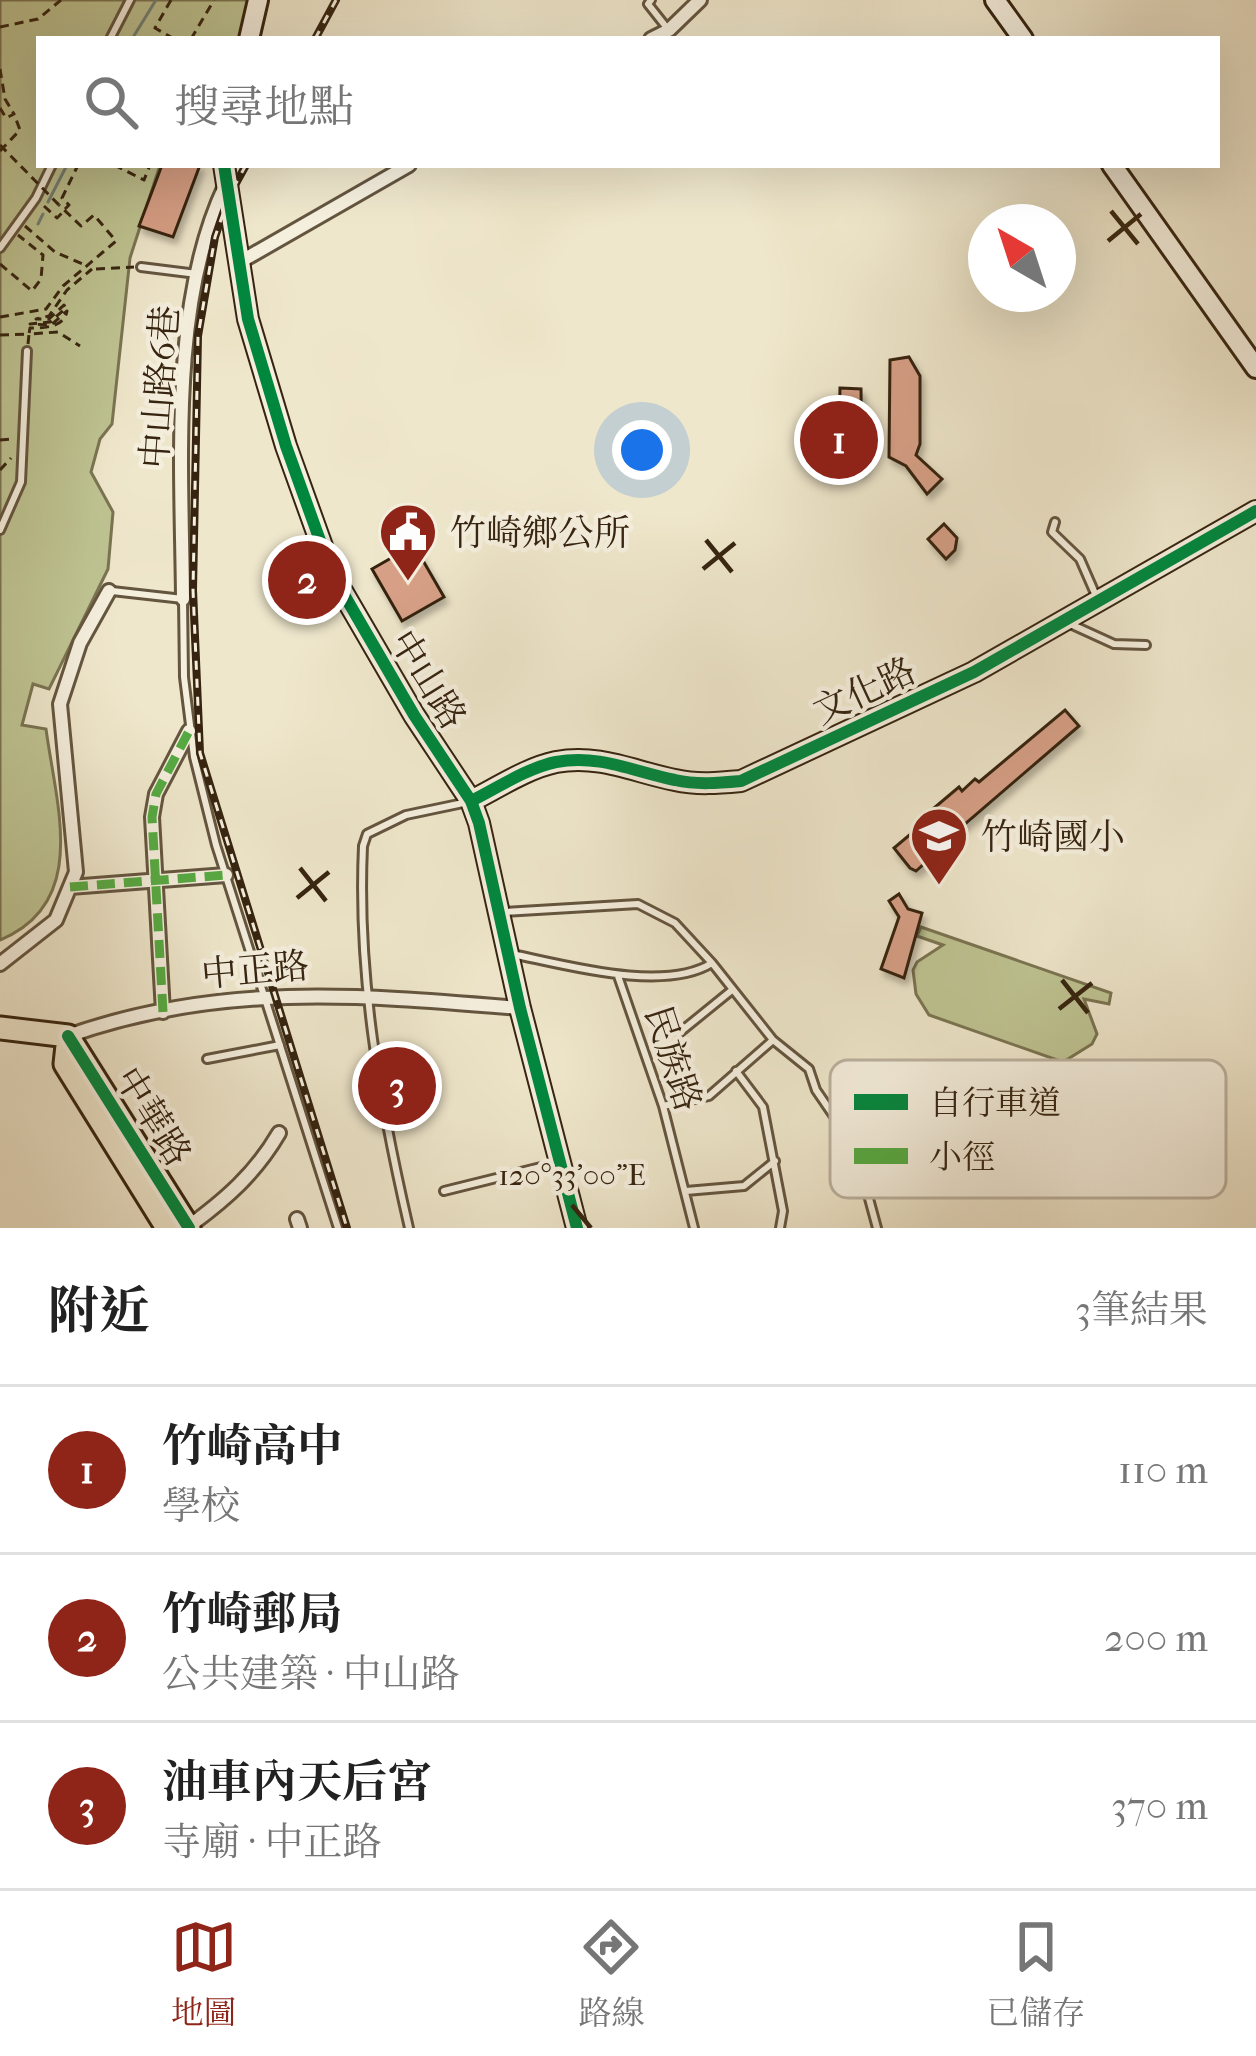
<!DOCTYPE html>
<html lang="zh-TW">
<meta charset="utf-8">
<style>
:root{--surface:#fff;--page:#f2f2f2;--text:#222;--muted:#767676;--line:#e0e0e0;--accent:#8f2418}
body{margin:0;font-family:"IM FELL French Canon","Noto Serif TC",serif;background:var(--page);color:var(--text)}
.compass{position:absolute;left:968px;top:204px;width:108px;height:108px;border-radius:50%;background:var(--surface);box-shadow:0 12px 48px #0002;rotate:321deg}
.you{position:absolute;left:642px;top:450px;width:42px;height:42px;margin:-30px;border:9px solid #fff;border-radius:50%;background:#1a73e8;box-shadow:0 0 0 18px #1a73e833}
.badge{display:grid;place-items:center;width:78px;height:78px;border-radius:50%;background:var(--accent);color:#fff;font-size:39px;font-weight:700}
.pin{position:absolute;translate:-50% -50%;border:6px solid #fff;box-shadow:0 3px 12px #0006}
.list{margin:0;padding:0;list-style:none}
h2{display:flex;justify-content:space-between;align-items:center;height:156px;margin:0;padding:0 48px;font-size:51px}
h2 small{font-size:39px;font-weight:400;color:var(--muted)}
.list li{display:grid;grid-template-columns:78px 1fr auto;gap:36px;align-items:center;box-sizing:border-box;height:168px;padding:0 48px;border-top:3px solid var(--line)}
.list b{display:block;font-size:45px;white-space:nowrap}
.list p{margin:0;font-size:39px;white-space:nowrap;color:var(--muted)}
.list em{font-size:39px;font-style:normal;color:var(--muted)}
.icon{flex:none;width:66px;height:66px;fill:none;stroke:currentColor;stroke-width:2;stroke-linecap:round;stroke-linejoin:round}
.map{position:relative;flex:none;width:1256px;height:1228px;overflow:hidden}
.search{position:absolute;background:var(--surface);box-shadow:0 12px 48px #0002;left:36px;right:36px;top:36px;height:132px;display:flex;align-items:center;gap:30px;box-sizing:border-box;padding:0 42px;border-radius:0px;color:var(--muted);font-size:45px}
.sheet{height:660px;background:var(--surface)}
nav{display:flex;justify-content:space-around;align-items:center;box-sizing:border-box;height:168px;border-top:3px solid var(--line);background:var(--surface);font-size:33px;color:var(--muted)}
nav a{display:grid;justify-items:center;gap:6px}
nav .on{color:var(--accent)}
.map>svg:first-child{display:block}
</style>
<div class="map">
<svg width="1256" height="1228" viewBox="0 0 1256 1228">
<defs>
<filter id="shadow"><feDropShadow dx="3.5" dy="6" stdDeviation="3" flood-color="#0004"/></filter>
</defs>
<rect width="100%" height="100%" fill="#efe7cc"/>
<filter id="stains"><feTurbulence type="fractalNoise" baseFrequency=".00167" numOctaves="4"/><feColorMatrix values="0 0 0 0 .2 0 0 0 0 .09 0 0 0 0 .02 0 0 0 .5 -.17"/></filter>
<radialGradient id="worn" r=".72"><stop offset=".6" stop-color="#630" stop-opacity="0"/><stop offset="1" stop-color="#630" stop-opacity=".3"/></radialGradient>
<path fill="#bfc493" stroke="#7a7452" stroke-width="3" d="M0 0H249L239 39H39V165H160L130 258 112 424 100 439 91 472 113 512 108 569 49 689 33 684 22 725 46 729C56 805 90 903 0 940Z
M921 927 1111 993 1109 1004 1084 999 1097 1034 1092 1044 1063 1062 929 1015 916 994 913 970 917 962 943 945 917 936Z"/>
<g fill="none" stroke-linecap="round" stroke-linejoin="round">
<path stroke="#728177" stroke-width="3" d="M132 39 156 0
M48 202 67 165
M38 224 43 214"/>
</g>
<path fill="#d7a087" stroke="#362410" stroke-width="3" filter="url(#shadow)" d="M162 165H200L173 237 139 226Z
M909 357 920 376V444L916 455 942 479 927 494 906 466 889 457 890 360Z
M840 388 861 389 862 469 838 470Z
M944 524 957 538 955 550 946 559 928 539Z
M414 545 444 597 402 621 372 569Z
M1065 710 1079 726 923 860 925 863 916 871 910 868 894 848 937 812 934 808 959 787 962 791 975 779 979 782Z
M899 894 908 909 922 913 904 978 881 969 899 917 889 901Z
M409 1073 414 1092 390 1097 386 1077Z"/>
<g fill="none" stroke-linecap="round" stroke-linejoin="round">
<defs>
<path id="lane" d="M651 0 648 4 667 28
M110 39 130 0
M0 248 36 198 52 165
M141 267 197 274
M1055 522 1052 532 1080 559 1097 598
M0 530 21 482 27 351
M112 591 183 599 184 677 194 757 216 845 338 1228
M1068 623 1114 644 1146 645
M504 912 638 904 675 923 712 963
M512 954C566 965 664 993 712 963L773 1040 809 1069 816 1090 855 1147 877 1228
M618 976 663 1106 694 1228
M679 1033 732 990
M207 1059 280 1045
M736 1071 763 1107 783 1211 780 1228
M663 1106 709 1096 773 1040
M444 1191 557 1163
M686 1191 744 1186 775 1161
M409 1228C380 1102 357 976 363 846L367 834 406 815 468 802"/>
<path id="street" d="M651 39 669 30 700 0
M238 263 409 165
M183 599C182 469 169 305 225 186
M70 887 226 875
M0 964 56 920 76 872 60 704 80 643 109 591
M163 1012 152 817 156 794 189 731
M68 1036C220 982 362 995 520 1008
M297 1219 300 1228
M188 1227C226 1199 255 1174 279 1133"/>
<path id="secondary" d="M995 0 1023 39
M249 39 258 0
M224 165 248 319 286 446 332 574 414 715 471 801 479 823 520 1008 577 1228
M1112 165 1256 368
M471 801C497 788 527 768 556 762 600 754 634 772 675 780 697 785 719 783 741 781L974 672 1256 511"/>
<path id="primary" d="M0 1028 68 1036
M68 1036 189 1228
M68 1036 65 1064 167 1228"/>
</defs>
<use href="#lane" stroke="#64553f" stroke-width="12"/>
<use href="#street" stroke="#64553f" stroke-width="18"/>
<use href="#secondary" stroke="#362410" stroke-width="24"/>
<use href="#primary" stroke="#362410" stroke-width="27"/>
<path stroke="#362410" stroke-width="3" stroke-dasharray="9 6" stroke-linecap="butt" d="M171 0 155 28 174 39
M0 27 38 19 61 0
M191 39 214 0
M0 69 5 99 14 114 6 118 0 108
M0 151 20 130 14 114
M114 165 144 180 150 165
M44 206 57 218 63 212
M65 209 69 205 62 198 78 165
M25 226 55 252 87 266
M0 264 32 291 41 279 43 255 18 235
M96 269 134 267
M0 317 46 309 63 286 116 241 94 215 81 226 59 205
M0 335 29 334 30 328C46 328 64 327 67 311L51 325 30 324 50 322 66 308 64 305 49 319H36L49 316 67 290 92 269
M28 344 29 334 58 332 80 346
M0 440 12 439
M0 470 11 458"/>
<use href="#lane" stroke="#f5efde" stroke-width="6"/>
<use href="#street" stroke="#f5efde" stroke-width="12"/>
<use href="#secondary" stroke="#f5efde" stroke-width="18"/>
<use href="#primary" stroke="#efe7cc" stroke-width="21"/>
<defs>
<path id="rail" d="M315 39 336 0
M246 165 229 196 215 237 198 336 193 590 200 753 347 1228"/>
</defs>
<use href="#rail" stroke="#362410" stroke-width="8"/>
<use href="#rail" stroke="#f5efde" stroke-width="3" stroke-dasharray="9" stroke-linecap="butt"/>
<path stroke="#362410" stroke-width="3" stroke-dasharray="9 6" stroke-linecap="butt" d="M0 145 59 205"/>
<path stroke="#55aa42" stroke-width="9" stroke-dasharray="18 9" stroke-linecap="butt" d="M70 887 226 875
M163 1012 152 817 156 794 189 731"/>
<defs>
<path id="cycleway" d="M224 165 248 319 286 446 332 574 414 715 471 801 479 823 520 1008 577 1228
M471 801C497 788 527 768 556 762 600 754 634 772 675 780 697 785 719 783 741 781L974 672 1256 511
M68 1036 189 1228"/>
</defs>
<use href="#cycleway" stroke="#f5efde" stroke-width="20"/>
<use href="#cycleway" stroke="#00873e" stroke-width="12"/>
</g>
<path fill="none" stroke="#362410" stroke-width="4.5" d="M1111 211 1138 244M1108 241 1141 214M706 540 732 572M703 569 735 543M300 868 326 901M297 898 329 872M1062 980 1088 1013M1059 1009 1092 983M572 1205 591 1228"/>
<defs>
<symbol id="civic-pin" viewBox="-11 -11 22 30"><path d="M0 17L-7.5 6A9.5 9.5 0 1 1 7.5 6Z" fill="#8f2418" stroke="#f5efde"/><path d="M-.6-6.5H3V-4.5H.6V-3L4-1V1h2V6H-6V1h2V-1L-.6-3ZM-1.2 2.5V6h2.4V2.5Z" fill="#fff"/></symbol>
<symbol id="school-pin" viewBox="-11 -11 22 30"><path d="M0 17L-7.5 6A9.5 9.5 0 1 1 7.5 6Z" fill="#8f2418" stroke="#f5efde"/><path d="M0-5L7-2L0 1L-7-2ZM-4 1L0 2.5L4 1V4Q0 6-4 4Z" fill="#fff"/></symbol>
</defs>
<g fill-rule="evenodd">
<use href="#civic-pin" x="375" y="499" width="66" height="90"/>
<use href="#school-pin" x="906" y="803" width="66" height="90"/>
</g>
<g text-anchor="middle" stroke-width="9" stroke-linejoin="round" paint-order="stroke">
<g font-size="36" fill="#362410" stroke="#f5efde">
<text transform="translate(159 387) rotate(-86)" y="13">中山路6巷</text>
<text transform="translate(429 679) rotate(58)" y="13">中山路</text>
<text transform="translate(864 690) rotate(-25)" y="13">文化路</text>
<text transform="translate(255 969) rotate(-5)" y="13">中正路</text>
<text transform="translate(674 1058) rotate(72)" y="13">民族路</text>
<text transform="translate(154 1116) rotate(58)" y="13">中華路</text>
</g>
<g font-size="36" fill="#362410" stroke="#f5efde" text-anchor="start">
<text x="450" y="545">竹崎鄉公所</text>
<text x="981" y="849">竹崎國小</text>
</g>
</g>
<rect x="830" y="1060" width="396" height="138" rx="18" fill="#f5efde" stroke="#bcb2a0" stroke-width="3"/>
<rect x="854" y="1094" width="54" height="16" fill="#00873e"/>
<rect x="854" y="1148" width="54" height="16" fill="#55aa42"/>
<g font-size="33" fill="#362410">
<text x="929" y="1114">自行車道</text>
<text x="929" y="1168">小徑</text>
</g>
<g font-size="30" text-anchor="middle" fill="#362410" stroke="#f5efde" stroke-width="9" stroke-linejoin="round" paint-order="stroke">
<text x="572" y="1185">120°33'00"E</text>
</g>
<rect width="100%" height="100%" filter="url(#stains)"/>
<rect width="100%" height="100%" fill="url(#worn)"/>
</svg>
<svg class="compass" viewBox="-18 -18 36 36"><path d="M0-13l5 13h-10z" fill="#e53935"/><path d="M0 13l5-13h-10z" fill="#767676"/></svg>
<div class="you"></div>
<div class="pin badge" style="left:839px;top:440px">1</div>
<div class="pin badge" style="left:307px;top:580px">2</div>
<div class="pin badge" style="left:397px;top:1086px">3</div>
<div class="search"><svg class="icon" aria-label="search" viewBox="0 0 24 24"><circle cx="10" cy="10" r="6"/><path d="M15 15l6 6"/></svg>搜尋地點</div>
</div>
<section class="sheet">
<h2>附近<small>3筆結果</small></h2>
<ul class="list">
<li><span class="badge">1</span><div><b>竹崎高中</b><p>學校</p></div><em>110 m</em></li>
<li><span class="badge">2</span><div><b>竹崎郵局</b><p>公共建築 · 中山路</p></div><em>200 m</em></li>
<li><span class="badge">3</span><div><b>油車內天后宮</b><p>寺廟 · 中正路</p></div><em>370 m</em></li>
</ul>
</section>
<nav>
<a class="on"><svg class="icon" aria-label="map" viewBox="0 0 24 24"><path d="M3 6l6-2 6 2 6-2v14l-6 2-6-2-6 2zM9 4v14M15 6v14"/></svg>地圖</a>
<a><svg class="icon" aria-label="directions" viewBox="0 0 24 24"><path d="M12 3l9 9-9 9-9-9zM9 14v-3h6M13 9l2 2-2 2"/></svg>路線</a>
<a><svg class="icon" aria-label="saved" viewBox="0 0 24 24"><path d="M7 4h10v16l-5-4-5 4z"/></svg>已儲存</a>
</nav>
